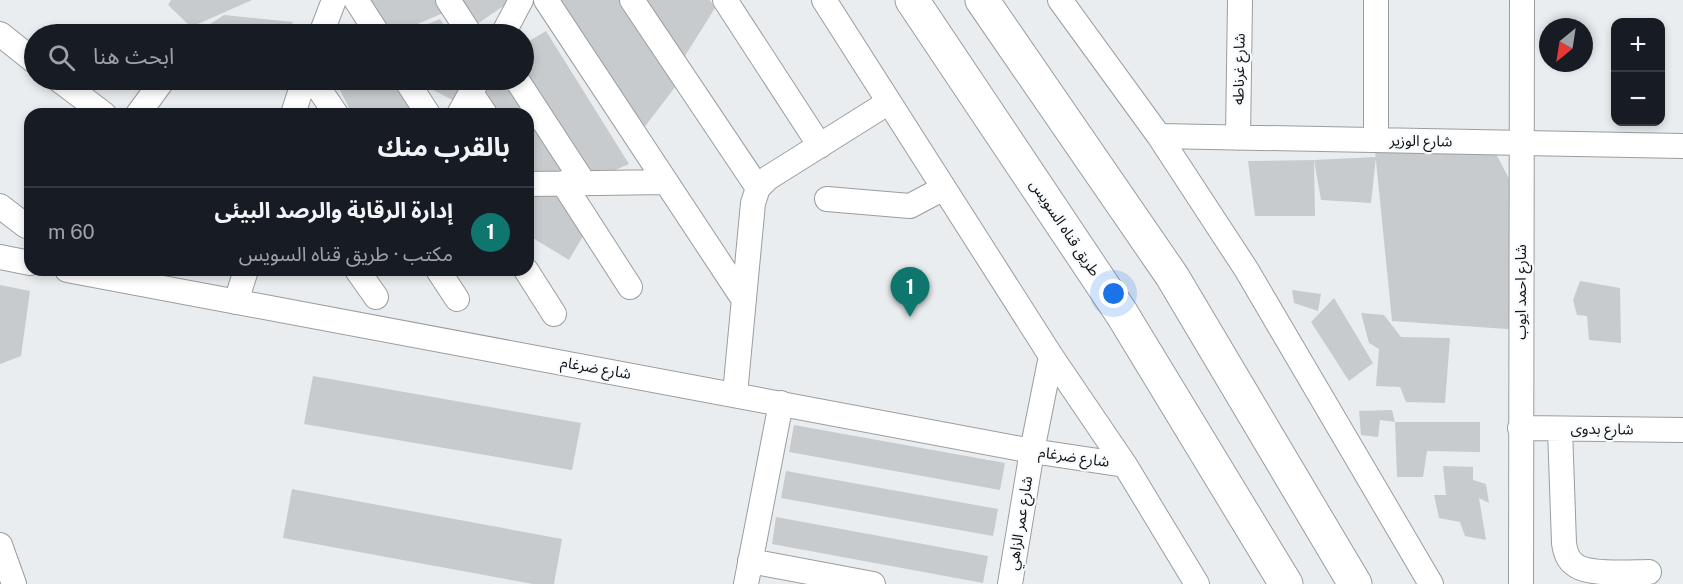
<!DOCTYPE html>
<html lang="ar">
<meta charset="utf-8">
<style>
:root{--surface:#171b24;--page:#20242c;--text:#f1f3f6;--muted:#9ea1a6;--line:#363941;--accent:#0f766e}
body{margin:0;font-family:"Public Sans","Noto Sans Arabic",sans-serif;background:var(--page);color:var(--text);direction:rtl}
.controls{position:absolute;right:18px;top:18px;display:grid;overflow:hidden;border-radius:12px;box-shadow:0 3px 9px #0003}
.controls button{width:54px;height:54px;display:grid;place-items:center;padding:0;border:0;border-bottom:2px solid var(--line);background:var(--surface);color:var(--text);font:30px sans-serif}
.compass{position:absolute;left:1539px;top:18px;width:54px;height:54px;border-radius:50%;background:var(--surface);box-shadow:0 3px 9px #0003;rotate:210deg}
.you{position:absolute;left:1114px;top:294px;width:21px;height:21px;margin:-15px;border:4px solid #fff;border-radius:50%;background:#1a73e8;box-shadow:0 0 0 9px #1a73e833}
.badge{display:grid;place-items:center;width:39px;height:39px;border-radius:50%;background:var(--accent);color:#fff;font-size:20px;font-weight:700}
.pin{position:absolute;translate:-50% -50px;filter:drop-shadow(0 2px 3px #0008)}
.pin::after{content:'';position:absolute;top:32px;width:21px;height:18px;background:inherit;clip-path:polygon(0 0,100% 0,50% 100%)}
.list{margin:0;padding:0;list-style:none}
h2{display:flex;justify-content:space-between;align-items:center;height:78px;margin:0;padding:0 24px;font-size:26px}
h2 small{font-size:20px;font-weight:400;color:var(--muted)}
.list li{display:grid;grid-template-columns:39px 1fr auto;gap:18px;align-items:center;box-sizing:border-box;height:90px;padding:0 24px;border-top:2px solid var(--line)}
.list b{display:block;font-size:22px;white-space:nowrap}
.list p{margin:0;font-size:20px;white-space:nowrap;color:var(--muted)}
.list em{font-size:20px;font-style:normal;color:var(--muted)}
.icon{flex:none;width:33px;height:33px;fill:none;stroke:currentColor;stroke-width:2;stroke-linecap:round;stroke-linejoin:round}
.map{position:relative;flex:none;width:1683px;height:584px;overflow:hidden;direction:ltr}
.search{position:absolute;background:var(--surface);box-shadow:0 3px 9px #0003;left:24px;top:24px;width:510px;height:66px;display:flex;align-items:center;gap:15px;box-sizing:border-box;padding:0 21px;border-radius:33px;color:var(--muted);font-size:22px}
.panel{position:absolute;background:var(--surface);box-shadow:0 3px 9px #0003;left:24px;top:108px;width:510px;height:168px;border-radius:18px;direction:rtl}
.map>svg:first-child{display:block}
</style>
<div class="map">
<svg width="1683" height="584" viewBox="0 0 1683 584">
<rect width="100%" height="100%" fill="#eaedef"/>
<path fill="#c7cbcd" d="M171 0H252L191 27 168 5Z
M368 0H440L448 11 394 34H387Z
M452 0H512L470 29Z
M554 0H629L682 78 640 133Z
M641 0H710L715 8 683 59Z
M224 15 293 22 288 34H195Z
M440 19 449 34H403Z
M546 31 629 164 597 178 582 172 524 80V44Z
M346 80H402L425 114H352L338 86Z
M414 80H475L462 105Z
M486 80H507L575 181 535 178 528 168V114H489L475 96Z
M1375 151 1495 152 1513 186 1521 330 1392 321Z
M1376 157 1371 203 1321 200 1314 160Z
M1314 160 1315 216H1255L1248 161Z
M556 188 583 236 569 260 528 235V196Z
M1580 281 1620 288 1621 343 1589 340 1587 316 1577 315 1573 300Z
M0 285 30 291 21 356 0 364Z
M1292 290 1321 294 1318 311 1294 303Z
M1334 298 1373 363 1349 381 1311 322Z
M1361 313 1384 315 1401 337 1450 338 1445 403 1406 402 1400 387 1376 386 1379 349 1369 343Z
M313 376 581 423 572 470 304 424Z
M1392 410 1395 422 1380 420 1378 437 1361 435 1359 411Z
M1395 422H1480V452L1427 451 1423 477H1397Z
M794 425 1005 463 1000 490 789 452Z
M1443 466 1473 467V480L1486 484 1489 503 1479 498 1486 540 1465 536 1460 522 1439 518 1434 495H1446Z
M786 471 998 509 993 536 781 498Z
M292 489 562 539 554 584H533L283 538Z
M776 517 988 556 983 583 772 544Z"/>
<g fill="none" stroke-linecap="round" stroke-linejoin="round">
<defs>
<path id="minor" d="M356 0 378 34
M448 0 470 34
M546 0 744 300
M632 0 758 188
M725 0 820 146
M824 0 1051 356 1125 465 1197 584
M1060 0 1159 136 1246 269 1431 584
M1376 0V140
M0 34 34 61
M321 34 334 0
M503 34 521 0
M59 80 104 114
M313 80 336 114
M406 80 428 114
M517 80 584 183
M471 93 485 114
M138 114 163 80
M293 114 304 80
M459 114 478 80
M1159 136 1683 146
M1238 138 1240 0
M563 183 630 287
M528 184 666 182
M827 199 910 206 944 188
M0 206 26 226
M0 257 30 263
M67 270 1032 451 1125 465
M357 270 376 297
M438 270 457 299
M526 270 554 314
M236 302 246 270
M735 394 753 203 758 188 768 178 889 102
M1520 428 1683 430
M1560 429 1564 543C1565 551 1567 559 1574 564 1587 576 1631 572 1649 572
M0 545 14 584
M750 561 873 584
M746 584 781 403
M1010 584 1032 451 1051 356
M1521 584 1522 0"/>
<path id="highway" d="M912 0 1122 314 1286 584
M982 0 1172 276 1355 584"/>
</defs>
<use href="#minor" stroke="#9a9d9f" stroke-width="26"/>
<use href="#highway" stroke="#9a9d9f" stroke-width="35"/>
<use href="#minor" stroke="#fff" stroke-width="24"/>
<use href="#highway" stroke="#fff" stroke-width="33"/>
</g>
<g text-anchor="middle" stroke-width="4.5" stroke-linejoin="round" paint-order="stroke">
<g font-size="15" fill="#111213" stroke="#f7fbfd">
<text transform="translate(1239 69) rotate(-89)" y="5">شارع غرناطه</text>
<text transform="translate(1421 141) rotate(1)" y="5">شارع الوزير</text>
<text transform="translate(1065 228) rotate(56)" y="5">طريق قناه السويس</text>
<text transform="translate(1521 292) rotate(-90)" y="5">شارع احمد ايوب</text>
<text transform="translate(596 368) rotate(10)" y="5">شارع ضرغام</text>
<text transform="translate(1602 429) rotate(1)" y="5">شارع بدوى</text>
<text transform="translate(1074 457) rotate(8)" y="5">شارع ضرغام</text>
<text transform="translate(1020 523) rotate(-81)" y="5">شارع عمر الزاهي</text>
</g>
</g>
</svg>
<div class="controls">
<button>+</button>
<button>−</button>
</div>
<svg class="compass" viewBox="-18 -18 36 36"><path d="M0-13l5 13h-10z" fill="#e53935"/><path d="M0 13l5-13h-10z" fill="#9ea1a6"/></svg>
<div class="you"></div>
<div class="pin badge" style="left:910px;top:317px">1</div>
<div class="search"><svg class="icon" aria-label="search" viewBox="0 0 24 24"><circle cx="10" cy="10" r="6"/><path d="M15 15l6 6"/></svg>ابحث هنا</div>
<section class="panel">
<h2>بالقرب منك<small></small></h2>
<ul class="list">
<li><span class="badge">1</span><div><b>إدارة الرقابة والرصد البيئى</b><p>مكتب · طريق قناه السويس</p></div><em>60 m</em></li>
</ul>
</section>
</div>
